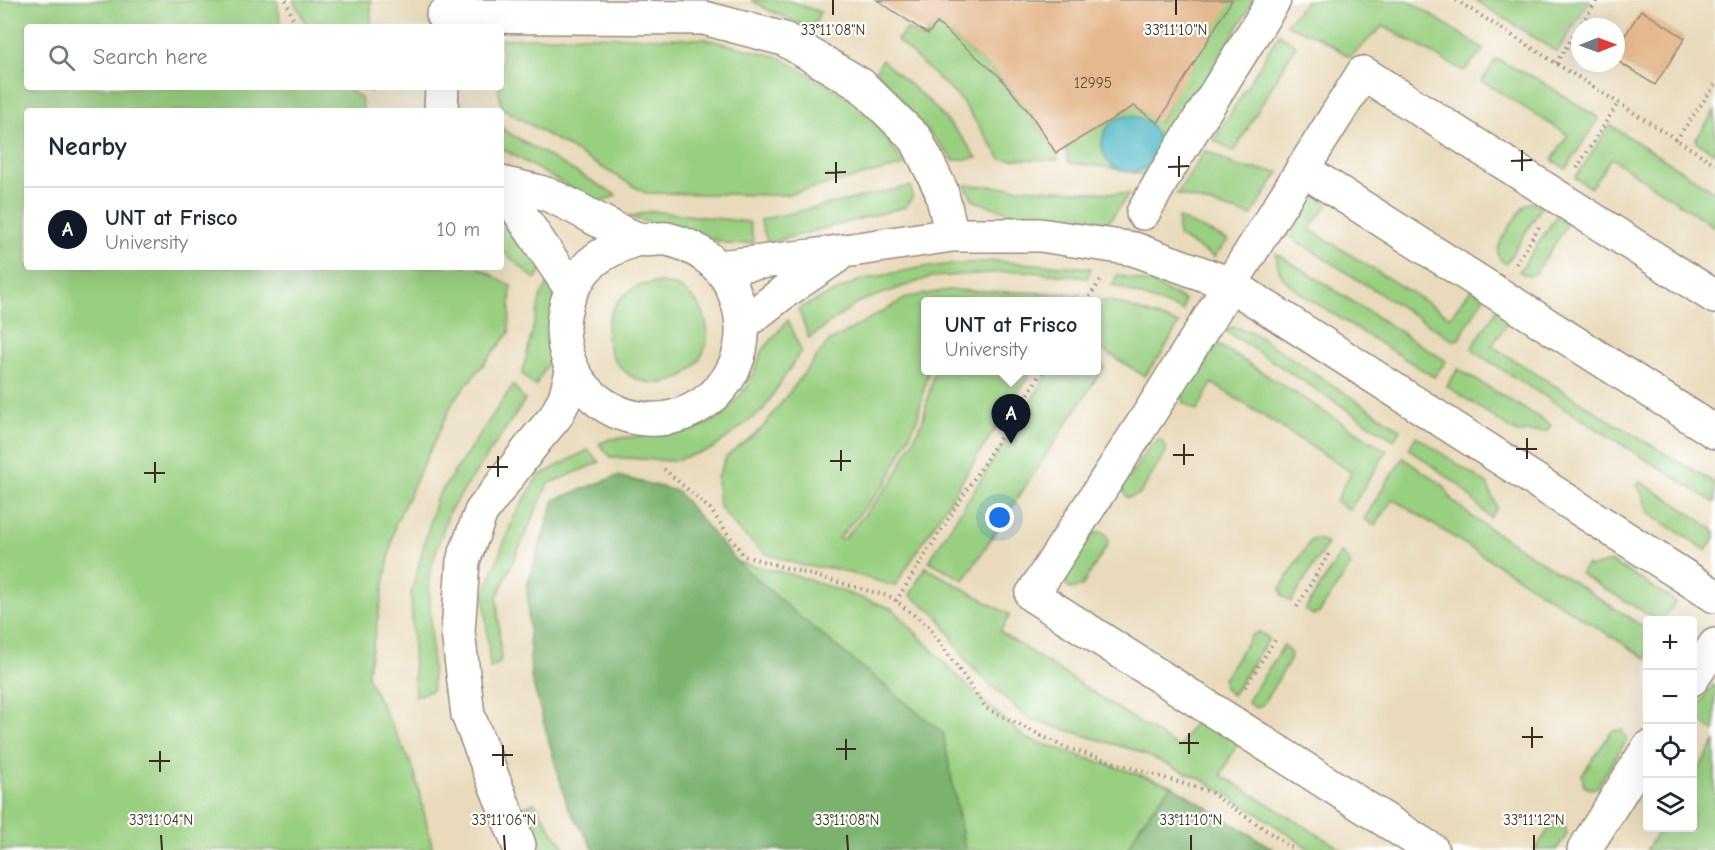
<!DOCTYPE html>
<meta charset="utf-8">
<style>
:root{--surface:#fff;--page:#f6f6f7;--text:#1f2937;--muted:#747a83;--line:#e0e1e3;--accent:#111827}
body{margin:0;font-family:"Comic Neue",sans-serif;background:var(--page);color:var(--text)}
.controls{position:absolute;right:18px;bottom:18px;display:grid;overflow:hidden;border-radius:6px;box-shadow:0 6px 24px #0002}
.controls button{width:54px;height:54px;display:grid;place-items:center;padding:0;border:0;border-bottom:2px solid var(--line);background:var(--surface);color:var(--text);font:30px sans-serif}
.compass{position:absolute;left:1571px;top:18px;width:54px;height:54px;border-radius:50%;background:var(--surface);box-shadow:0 6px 24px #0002;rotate:89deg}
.you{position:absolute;left:1000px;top:518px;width:21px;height:21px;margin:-15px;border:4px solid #fff;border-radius:50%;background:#1a73e8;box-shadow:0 0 0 9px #1a73e833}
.badge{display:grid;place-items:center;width:39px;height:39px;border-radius:50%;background:var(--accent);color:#fff;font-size:20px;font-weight:700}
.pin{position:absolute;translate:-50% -50px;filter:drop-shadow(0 2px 3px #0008)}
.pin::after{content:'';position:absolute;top:32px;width:21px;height:18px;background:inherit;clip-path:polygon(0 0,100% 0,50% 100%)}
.popup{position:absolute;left:921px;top:297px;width:180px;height:78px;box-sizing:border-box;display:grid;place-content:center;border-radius:6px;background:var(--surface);filter:drop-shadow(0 2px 4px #0005);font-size:20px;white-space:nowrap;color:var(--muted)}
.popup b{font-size:22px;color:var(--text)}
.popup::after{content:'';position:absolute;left:50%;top:100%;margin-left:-12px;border:12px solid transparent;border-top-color:var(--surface)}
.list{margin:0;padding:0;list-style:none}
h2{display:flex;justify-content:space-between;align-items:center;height:78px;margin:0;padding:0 24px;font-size:26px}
h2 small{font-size:20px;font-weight:400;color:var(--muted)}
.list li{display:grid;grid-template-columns:39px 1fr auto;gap:18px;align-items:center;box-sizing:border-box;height:84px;padding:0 24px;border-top:2px solid var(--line)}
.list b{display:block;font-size:22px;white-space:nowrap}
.list p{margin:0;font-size:20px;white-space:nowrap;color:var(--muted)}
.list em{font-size:20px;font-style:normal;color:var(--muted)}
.icon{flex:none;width:33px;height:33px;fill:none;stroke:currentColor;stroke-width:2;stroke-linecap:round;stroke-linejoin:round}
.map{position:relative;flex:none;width:1715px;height:850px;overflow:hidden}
.search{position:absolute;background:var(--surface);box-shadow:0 6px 24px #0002;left:24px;top:24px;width:480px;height:66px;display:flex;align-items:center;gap:15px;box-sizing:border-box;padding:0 21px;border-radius:6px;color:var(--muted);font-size:22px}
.panel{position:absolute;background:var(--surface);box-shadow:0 6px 24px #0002;left:24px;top:108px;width:480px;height:162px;border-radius:6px}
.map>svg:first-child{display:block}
</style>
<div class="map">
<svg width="1715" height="850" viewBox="0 0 1715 850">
<rect width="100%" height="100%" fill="#fff"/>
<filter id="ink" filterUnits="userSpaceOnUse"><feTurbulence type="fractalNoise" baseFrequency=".0167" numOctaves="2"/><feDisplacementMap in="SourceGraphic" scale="12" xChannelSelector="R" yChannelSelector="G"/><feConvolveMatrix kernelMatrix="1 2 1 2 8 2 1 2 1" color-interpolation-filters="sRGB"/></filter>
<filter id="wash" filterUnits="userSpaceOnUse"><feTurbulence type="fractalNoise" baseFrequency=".008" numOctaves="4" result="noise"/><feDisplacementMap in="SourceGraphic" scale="24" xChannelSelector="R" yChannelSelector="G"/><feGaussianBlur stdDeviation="1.35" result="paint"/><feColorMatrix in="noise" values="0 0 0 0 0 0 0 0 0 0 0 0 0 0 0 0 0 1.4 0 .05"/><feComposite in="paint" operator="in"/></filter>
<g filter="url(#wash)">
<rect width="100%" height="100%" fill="#f5efdd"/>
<path fill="#e8daba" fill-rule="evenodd" d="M227 0H1715V850H301L311 267H501V111H280L268 87H501V27H240ZM1580 27H1616V63H1580ZM926 302H1096V370H926ZM1648 620H1692V828H1648Z"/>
<path fill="#99cf80" stroke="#6a7c4f" stroke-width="1.5" d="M0 0H277L281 27H27V87H345L361 98 363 111H27V267H478L511 286 509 333 454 400 395 525 367 676 414 770 433 850H0Z
M293 0H371V27H308Z
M752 0H787L820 12 813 29 766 9Z
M1186 0H1254L1193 103 1145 176C1120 168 1095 165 1069 163L1065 147 1111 90 1159 123 1174 95Z
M1306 0H1408L1484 49 1464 71 1383 26 1350 57 1319 37 1286 25Z
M1475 0H1590L1557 52Z
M937 23 999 76 1032 116 1056 153 1058 160 1001 159 961 100 897 40 907 29 922 39 928 34Z
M1279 34 1296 45 1234 152 1214 140Z
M589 36 705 39 779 57 833 88 865 109 905 165 785 195 645 193 502 108 498 87H501V39Z
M1496 59 1539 80 1599 118 1566 169 1552 160 1568 135 1482 81Z
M882 60 932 104 964 140 977 158 953 160 876 71Z
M1715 110V153L1695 141Z
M1610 125 1715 192V227L1611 158 1591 188 1575 178Z
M501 126 505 131 616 195 599 204 501 148Z
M1205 150 1238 167 1279 172 1251 216 1177 194Z
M965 185 1129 194 1108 223 1030 219 974 201Z
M911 186 912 198 905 207 768 243 760 220Z
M1313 193 1322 195 1327 206 1309 229 1450 317 1472 288 1484 297 1459 339 1453 340 1284 233Z
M1531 202 1542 206 1506 264C1503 262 1500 260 1499 257 1492 245 1518 216 1525 205Z
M652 211 749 222 754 243 729 244 684 231 628 217Z
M1557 215 1566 225 1564 230 1535 274 1528 276 1519 272Z
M1178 218 1228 240 1214 257 1178 236Z
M501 220 519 231 544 267 535 279 501 250Z
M1276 253 1446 361 1434 377 1301 294C1283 279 1278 277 1276 253Z
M993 261 1091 268 1087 278 1021 271 931 277 859 302 809 338 798 309 860 280 924 267Z
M1117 275 1153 284 1184 300 1183 311 1112 285Z
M550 281 557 298 556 349 535 386 522 374 541 295Z
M607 333a50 50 0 1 1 100 0a50 50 0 1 1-100 0Z
M948 290 1080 294 1076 302H926V370L928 371 917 420 887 482 838 539H844L892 482 923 420 934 371H1032L895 586 832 568 804 566 766 554 739 531 719 506 717 478 726 457 762 428 828 342 908 297Z
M1109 300 1179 324 1162 353 1144 376 1097 346 1096 302Z
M1498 308 1511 317 1492 346 1609 420 1715 483V503L1474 352 1472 347Z
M788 320 801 351 763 410 712 449 673 461 611 457 599 444 610 439 692 431 720 418 747 387 763 350Z
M1232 327 1250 331 1400 429 1394 440 1224 330Z
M1214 342 1387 451 1350 510 1336 501 1351 472 1212 383 1197 411 1184 403 1180 388 1194 367Z
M1097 362 1104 367 964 580 929 561 1050 371 1096 370Z
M1458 369 1551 425 1547 431 1517 433 1447 386Z
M513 385 525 400 449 512 429 574 433 690 415 696 411 594 436 499Z
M1416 436 1487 484 1497 508 1490 518 1460 486 1409 449Z
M1159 440 1163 442 1166 447V452L1140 494 1128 498C1123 493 1123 490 1124 484L1152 443Z
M588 450 600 462 548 484 497 597 501 662 490 668 484 594 514 517 538 476Z
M1403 458 1443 485 1452 500 1473 518 1647 629V659L1393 499 1375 526 1364 519 1388 480Z
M1639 481 1681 507 1715 531V538L1706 550 1648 513 1642 493 1637 485Z
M1101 532 1106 534 1108 539V544L1082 586 1071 589C1065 585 1066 582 1067 575L1093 534Z
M1318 539 1327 544 1291 602 1282 595 1281 587 1311 540Z
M1341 553 1348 559 1351 565 1319 613 1313 615 1305 610Z
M737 562 798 576 893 609 960 679 1025 738 1171 785 1141 824 1127 850H965L943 733 795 613Z
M1611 562 1642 580 1676 602 1661 620H1657L1580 574 1586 565 1591 567Z
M925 567 1010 615 1000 632 1179 748 1196 720 1238 742 1221 775 1343 850H1311L1263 817 1203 780 1137 751 1029 719 990 685 968 663 938 616 910 595Z
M1259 632 1269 638 1232 695 1224 688 1223 679 1252 635Z
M1284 645 1291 654 1290 660 1263 704 1256 708 1247 702Z
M1713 685 1715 686V732L1692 715Z
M1622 730 1627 740 1597 787 1590 789 1584 786 1582 775 1612 731Z
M1715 742V850H1646L1661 828H1692L1693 778Z
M535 803 551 829 567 850H544L524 807Z
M1560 822 1564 823 1567 834 1556 850H1535L1552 824Z"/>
<path fill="#7ab26e" stroke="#5a6e46" stroke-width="1.5" d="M617 476 677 491 737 562 795 613 943 733 965 850H594L567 805 531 677 527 586 554 500Z
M1171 785 1275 850H1127L1141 824Z"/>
<path fill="#48b5c5" stroke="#427072" stroke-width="1.5" d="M1102 144a28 28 0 1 1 56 0a28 28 0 1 1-56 0Z"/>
<g id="blocks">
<path fill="#e4b98f" d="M877 0H1232L1158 123 1134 106 1056 153 1032 116 999 76 937 23 928 34Z
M1641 10 1685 38 1655 85 1616 60V49Z"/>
</g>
</g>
<g filter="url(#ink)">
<use href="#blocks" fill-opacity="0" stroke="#988c7e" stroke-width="1.5"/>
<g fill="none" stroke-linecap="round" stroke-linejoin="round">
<defs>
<path id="minor" d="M443 16 704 18 784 39 861 85 916 139 941 190 952 235
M441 111 442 87
M1302 169 1715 432
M501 183 525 221 571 289
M502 183C516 187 532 189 546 194 577 206 604 226 635 238 645 242 656 238 667 239 685 243 704 253 718 267 730 278 736 295 740 311 757 391 667 450 600 402 561 373 551 318 579 278 582 273 586 268 590 264 605 251 620 245 638 239
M1143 213 1167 171 1274 0
M719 267 811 256 952 235H1040L1134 249 1230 284 1715 596
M743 324 784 292 836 257
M1692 679 1715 645
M519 845 468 715 458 632 463 561 481 512 535 441 556 416 565 398 572 372
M1432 850 1032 595 1151 411 1363 73 1715 297
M1584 850 1648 748"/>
</defs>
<use href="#minor" stroke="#988c7e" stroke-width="36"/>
<path stroke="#988c7e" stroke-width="4" stroke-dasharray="1.5 4.5" stroke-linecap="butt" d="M286 0 296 27
M1456 0 1715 164
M1556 63 1597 0
M367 87 377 91
M1676 140 1715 85
M1577 168 1618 103
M1516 264 1539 227
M1086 302 1100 281
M664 469 710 509 744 556 891 597 928 626 986 708 1064 747 1210 792 1295 850
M896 601 1043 370
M1297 607 1330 552
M1245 687 1275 640"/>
<use href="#minor" stroke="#fff" stroke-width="33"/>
</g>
</g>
<path fill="none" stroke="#3b2a1e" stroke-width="2" d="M833 0V15M1176 0V15M1522 150V171M1179 156V177M1511 161 1532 160M836 162V183M1168 167 1189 166M825 173 846 172M1527 438V459M1184 444V465M1516 449H1537M841 450V471M1173 455H1194M498 456V477M830 461H851M155 462V483M487 467H508M144 473H165M1532 727V748M1189 733V754M1522 737H1543M846 739V760M1179 743H1199M503 745V766M836 749H856M160 751V772M492 755H513M149 761H170M161 835 162 850M504 835 505 850M847 835 848 850M1191 835V850M1534 835V850"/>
<g text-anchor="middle" stroke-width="4.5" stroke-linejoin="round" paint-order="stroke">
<g font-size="15" fill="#654e3a">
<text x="1093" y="88">12995</text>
</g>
</g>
<g font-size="15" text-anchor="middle" fill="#3b2a1e" stroke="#fff" stroke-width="4.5" stroke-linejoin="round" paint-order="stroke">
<text x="833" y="35">33°11'08"N</text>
<text x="1176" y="35">33°11'10"N</text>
<text x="161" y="825">33°11'04"N</text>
<text x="504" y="825">33°11'06"N</text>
<text x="847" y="825">33°11'08"N</text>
<text x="1191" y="825">33°11'10"N</text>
<text x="1534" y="825">33°11'12"N</text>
</g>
</svg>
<div class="controls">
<button>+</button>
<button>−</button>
<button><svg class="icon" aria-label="locate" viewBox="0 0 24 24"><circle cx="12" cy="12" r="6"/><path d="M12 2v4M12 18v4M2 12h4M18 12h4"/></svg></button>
<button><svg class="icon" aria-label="layers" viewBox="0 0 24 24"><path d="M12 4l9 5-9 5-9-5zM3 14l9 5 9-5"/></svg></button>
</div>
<svg class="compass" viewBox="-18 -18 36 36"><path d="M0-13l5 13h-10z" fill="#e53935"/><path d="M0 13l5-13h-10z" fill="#747a83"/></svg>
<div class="you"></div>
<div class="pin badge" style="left:1011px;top:444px">A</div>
<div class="popup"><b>UNT at Frisco</b>University</div>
<div class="search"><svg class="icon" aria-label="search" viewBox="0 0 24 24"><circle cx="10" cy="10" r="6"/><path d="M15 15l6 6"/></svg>Search here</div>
<section class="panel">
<h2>Nearby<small></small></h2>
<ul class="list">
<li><span class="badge">A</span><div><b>UNT at Frisco</b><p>University</p></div><em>10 m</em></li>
</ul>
</section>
</div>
